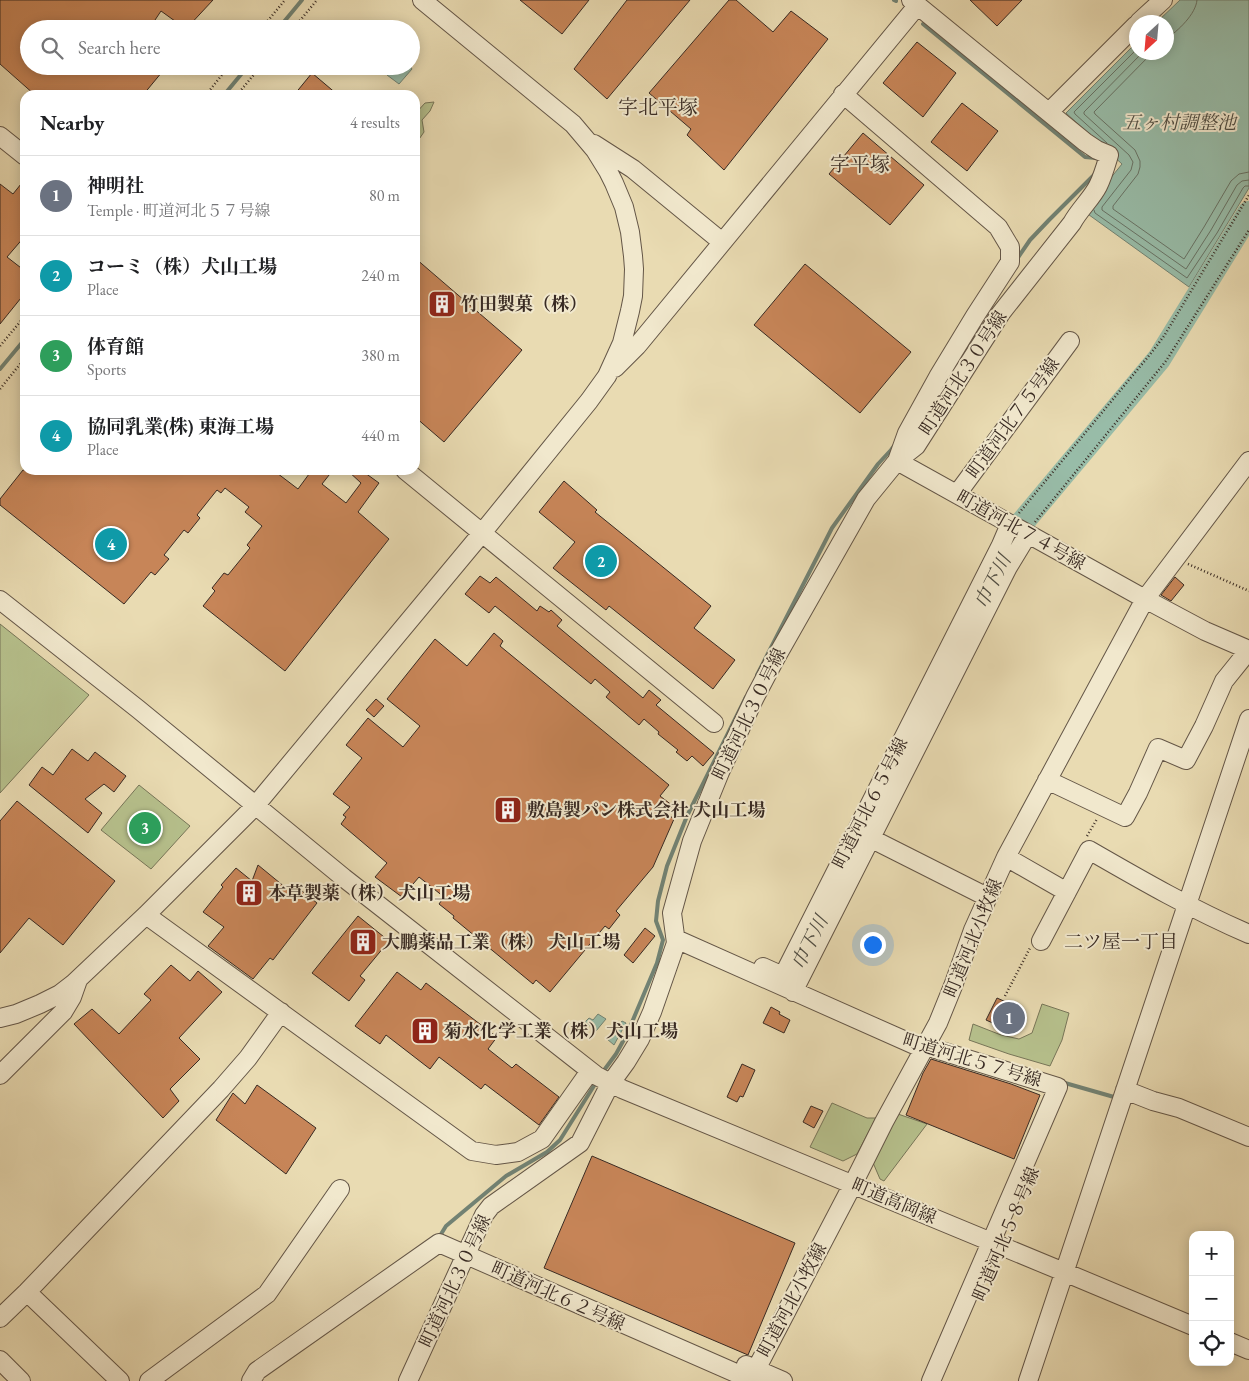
<!DOCTYPE html>
<meta charset="utf-8">
<style>
:root{--surface:#fff;--page:#f6f6f6;--text:#202124;--muted:#757577;--line:#e0e0e0;--accent:#b45309}
body{margin:0;font-family:"EB Garamond","Noto Serif JP",serif;background:var(--page);color:var(--text)}
.controls{position:absolute;right:15px;bottom:15px;display:grid;overflow:hidden;border-radius:10px;box-shadow:0 2px 12px #0003}
.controls button{width:45px;height:45px;display:grid;place-items:center;padding:0;border:0;border-bottom:1px solid var(--line);background:var(--surface);color:var(--text);font:25px sans-serif}
.compass{position:absolute;left:1129px;top:15px;width:45px;height:45px;border-radius:50%;background:var(--surface);box-shadow:0 2px 12px #0003;rotate:206deg}
.you{position:absolute;left:872px;top:944px;width:18px;height:18px;margin:-12px;border:4px solid #fff;border-radius:50%;background:#1a73e8;box-shadow:0 0 0 8px #1a73e833}
.badge{display:grid;place-items:center;width:32px;height:32px;border-radius:50%;background:var(--accent);color:#fff;font-size:16px;font-weight:700}
.pin{position:absolute;translate:-50% -50%;border:2px solid #fff;box-shadow:0 1px 5px #0006}
.list{margin:0;padding:0;list-style:none}
h2{display:flex;justify-content:space-between;align-items:center;height:65px;margin:0;padding:0 20px;font-size:21px}
h2 small{font-size:16px;font-weight:400;color:var(--muted)}
.list li{display:grid;grid-template-columns:32px 1fr auto;gap:15px;align-items:center;box-sizing:border-box;height:80px;padding:0 20px;border-top:1px solid var(--line)}
.list b{display:block;font-size:19px;white-space:nowrap}
.list p{margin:0;font-size:16px;white-space:nowrap;color:var(--muted)}
.list em{font-size:16px;font-style:normal;color:var(--muted)}
.icon{flex:none;width:28px;height:28px;fill:none;stroke:currentColor;stroke-width:2;stroke-linecap:round;stroke-linejoin:round}
.map{position:relative;flex:none;width:1249px;height:1381px;overflow:hidden}
.search{position:absolute;background:var(--surface);box-shadow:0 2px 12px #0003;left:20px;top:20px;width:400px;height:55px;display:flex;align-items:center;gap:12px;box-sizing:border-box;padding:0 18px;border-radius:28px;color:var(--muted);font-size:19px}
.panel{position:absolute;background:var(--surface);box-shadow:0 2px 12px #0003;left:20px;top:90px;width:400px;height:385px;border-radius:15px}
.map>svg:first-child{display:block}
</style>
<div class="map">
<svg width="1249" height="1381" viewBox="0 0 1249 1381">
<rect width="100%" height="100%" fill="#e9dbb2"/>
<filter id="stains"><feTurbulence type="fractalNoise" baseFrequency=".004" numOctaves="4"/><feColorMatrix values="0 0 0 0 .2 0 0 0 0 .09 0 0 0 0 .02 0 0 0 .5 -.17"/></filter>
<radialGradient id="worn" r=".72"><stop offset=".6" stop-color="#630" stop-opacity="0"/><stop offset="1" stop-color="#630" stop-opacity=".3"/></radialGradient>
<path fill="#b6c08c" stroke="#777558" d="M434 102 430 111 422 120 424 132 415 145V114L425 103Z
M0 624 89 695 0 793Z
M139 785 190 826 151 869 101 830Z
M1042 1004 1069 1013 1062 1040 1050 1066 1009 1054 969 1040 973 1024 1001 1035 1019 1039 1032 1033Z
M832 1103 867 1118H876L857 1154 843 1161 810 1147Z
M895 1113 927 1124 884 1181 880 1179 871 1158Z"/>
<path fill="#98bca8" stroke="#728273" d="M1180 0H1249V188L1189 287 1085 212 1088 206 1122 164 1066 113 1136 43V52H1166V22H1157Z
M382 66H410L412 69 399 84 387 75 384 68Z
M598 1014 606 1019 596 1031 585 1022 589 1018 593 1020Z
M622 1021 626 1023 614 1045 607 1039Z"/>
<g fill="none" stroke-linecap="round" stroke-linejoin="round">
<path stroke="#687366" stroke-width="1" d="M1166 39C1178 31 1196 14 1197 0
M1143 52 1084 112V114L1129 155 1133 162 1131 170 1102 207V210L1186 269 1211 230 1237 185 1242 181 1249 180
M1153 52 1094 112 1095 114 1135 150 1140 161V167L1138 174 1113 206V209L1184 259 1204 227 1231 181 1239 174 1249 172
M1107 143 1075 114 1074 112 1136 50
M1094 210 1095 213 1187 278 1217 233 1243 188 1245 186H1249"/>
<path stroke="#728273" stroke-width="4" d="M894 0 896 1
M923 24 1085 157 1096 158
M278 29 302 0
M224 95 248 66
M1017 259 1030 240 1049 220 1097 172
M0 369 25 339
M757 675 832 528 878 464 891 450 894 446
M602 1073 616 1054 627 1034 657 963 663 940 656 921 658 901 667 866 687 816 746 697
M1064 1085 1065 1083 1114 1097
M438 1239 446 1226 506 1176 547 1152 560 1140 597 1081"/>
<path stroke="#98bca8" stroke-width="24" d="M998 568 1021 524 1159 359 1249 213"/>
</g>
<path fill="#c78558" stroke="#382a23" d="M0 0H213L186 29 161 11 149 29H29V66H167L143 95H35L0 64Z
M520 0H589L562 34Z
M627 0H690L607 99 574 69Z
M729 0H736L773 32 791 11 828 39 724 170 687 135 691 129 649 93Z
M970 0H1022L997 26Z
M917 42 956 73 923 117 883 83Z
M312 73 338 95H294Z
M962 103 998 131 967 171 931 142Z
M863 133 924 185 890 225 829 174Z
M25 179V236L7 257 25 271V293L0 324V184L13 194Z
M415 258 522 350 444 442 415 417Z
M805 264 911 352 860 413 754 325Z
M23 470H273L298 489 312 470H333L322 484 346 503 361 483 347 470H361L379 483 358 512 389 539 285 671 203 606 215 591 212 588 224 573 228 575 250 548 247 545 262 526 245 512 249 507 225 488 221 493 217 490 197 515 200 518 188 533 184 530 164 555 169 559 155 575 151 572 124 604 0 505V499Z
M564 481 597 510 595 512 711 606 694 628 735 660 713 689 609 606 606 610 553 568 575 542 539 512Z
M480 576 490 583 496 577 537 611 540 606 549 612 551 610 562 620 557 626 643 698 649 690 661 700 656 705 714 753 703 766 692 756 687 761 676 752 678 750 658 734 659 732 644 719 639 725 606 697 610 692 595 679 591 684 495 606 489 613 465 594Z
M1175 577 1184 585 1171 601 1161 595Z
M494 633 503 641 500 646 669 785 660 796 673 806 666 813 674 819 653 867 616 911 620 915 609 929 605 926 550 992 536 980 533 984 453 918 454 916 439 904 444 897 419 877 402 897 375 877 387 863 341 824 346 817 343 815 350 807 333 794 362 758 346 745 368 718 403 747 420 726 387 699 435 639 467 666Z
M376 699 384 706 374 717 366 710Z
M72 749 88 761 95 752 126 776 114 792 104 784 85 799 102 813 88 833 29 785 42 767 53 775Z
M17 801 115 881 63 945 29 918 0 953V821Z
M258 865 297 897 302 891 317 903 273 960 270 958 253 979 208 946 224 927 203 912 223 887 221 885 236 868 252 881Z
M358 916 389 941 360 976 365 980 349 1001 312 973Z
M645 928 655 936 633 963 624 955Z
M171 965 190 981 198 971 222 992 179 1038 200 1059 170 1089 179 1101 163 1118 74 1024 92 1009 119 1034 151 1000 144 994Z
M397 972 421 990 426 983 497 1037 488 1049 512 1068 516 1064 559 1097 539 1125 485 1084 481 1089 439 1057 430 1069 386 1035 380 1044 355 1026Z
M997 998 1006 1002 995 1024 986 1020Z
M771 1007 780 1012 779 1014 790 1020 784 1033 763 1023Z
M931 1059 1011 1084 1040 1095 1014 1159 906 1115 923 1073Z
M742 1064 755 1070 743 1097 740 1096 737 1102 727 1097Z
M257 1085 316 1128 286 1174 216 1120 233 1093 245 1104Z
M811 1106 823 1111 814 1128 803 1122Z
M592 1156 795 1243 748 1355 544 1268Z"/>
<g fill="none" stroke-linecap="round" stroke-linejoin="round">
<defs>
<path id="minor" d="M1139 22 1163 0
M843 94 998 227 1010 247V262L975 316 938 377 907 433 897 461 1145 599 1249 461
M1049 112 1136 25
M0 136 25 156
M594 144 633 169 722 242
M615 368 637 346 917 6
M405 470 714 723
M957 494 1070 341
M0 600 138 709 344 878 597 1076 622 1089 1064 1272 1193 1326
M1047 780 1125 817 1138 793 1158 748 1186 760 1204 726 1224 681 1249 650
M870 838 987 897
M1006 857 1067 892
M146 915 472 1151 496 1155 518 1152 542 1139 590 1071
M676 939 917 1046 932 1048 1058 1087 931 1381
M1041 941 1089 850C1141 880 1193 910 1249 934
M763 967 783 976 1001 545 1010 524
M793 992 1008 567 1028 534
M0 1018 16 1014 40 1004 60 994 73 984 146 915 255 806 482 533 589 401 607 376 622 343 630 311 633 296 634 269 633 256 630 232 624 207 614 183 608 171 595 150 573 124 422 0
M0 1075 63 1012 72 997 78 980
M1125 1090 1153 1101 1179 1108 1249 1137
M27 1292 120 1381
M0 1318 27 1292 221 1089 248 1058 281 1012
M1230 1342 1249 1350
M0 1360 21 1381
M746 1365 783 1381
M149 1381 267 1294 340 1189
M251 1381 257 1371 439 1243 754 1381
M408 1381 484 1215 491 1206 580 1143 610 1084 626 1062 640 1039 652 1012 676 943 672 913 692 841 720 772 755 697 774 661 866 499 897 461 916 446 1001 313 1072 223C1079 210 1092 198 1098 186 1103 176 1106 165 1109 155L1097 150 1085 142 911 0
M750 1381 853 1184 884 1122 938 1023 953 986 973 930 1006 857 1145 599 1205 631 1249 650
M1028 1381 1249 719"/>
</defs>
<use href="#minor" stroke="#645647" stroke-width="20"/>
<path stroke="#382a23" stroke-width="2.5" stroke-dasharray="1 2.5" stroke-linecap="butt" d="M261 29 285 0
M293 29 317 0
M206 95 229 66
M237 95 261 66
M0 346 25 316
M0 389 25 358
M1019 513 1152 352 1164 336 1249 195
M1035 522 1166 361 1249 230
M1188 564 1249 591
M1087 836 1097 819
M1005 996 1030 948"/>
<use href="#minor" stroke="#f1e8cd" stroke-width="18"/>
</g>
<defs>
<symbol id="building-square" viewBox="-11 -11 22 22"><rect x="-9" y="-9" width="18" height="18" rx="4" fill="#8f2418" stroke="#f1e8cd"/><path d="M-4-6H4V6H1V3H-1V6H-4ZM-2.5-4.3h1.7v1.8h-1.7ZM.8-4.3h1.7v1.8H.8ZM-2.5-1h1.7V.8h-1.7ZM.8-1h1.7V.8H.8Z" fill="#fff"/></symbol>
</defs>
<g fill-rule="evenodd">
<use href="#building-square" x="426" y="288" width="32" height="32"/>
<use href="#building-square" x="492" y="794" width="32" height="32"/>
<use href="#building-square" x="233" y="877" width="32" height="32"/>
<use href="#building-square" x="347" y="926" width="32" height="32"/>
<use href="#building-square" x="409" y="1015" width="32" height="32"/>
</g>
<g text-anchor="middle" stroke-width="4" stroke-linejoin="round" paint-order="stroke">
<g font-size="18" font-weight="bold" fill="#382a23" stroke="#f1e8cd" text-anchor="start">
<text x="461" y="310">竹田製菓（株）</text>
<text x="527" y="816">敷島製パン株式会社 犬山工場</text>
<text x="268" y="899">本草製薬（株） 犬山工場</text>
<text x="382" y="948">大鵬薬品工業（株） 犬山工場</text>
<text x="444" y="1037">菊水化学工業（株）犬山工場</text>
</g>
<g font-size="18" fill="#382a23" stroke="#f1e8cd">
<text transform="translate(963 373) rotate(-57)" y="6">町道河北３０号線</text>
<text transform="translate(1013 418) rotate(-54)" y="6">町道河北７５号線</text>
<text transform="translate(1021 530) rotate(29)" y="6">町道河北７４号線</text>
<text transform="translate(749 714) rotate(-64)" y="6">町道河北３０号線</text>
<text transform="translate(870 803) rotate(-63)" y="6">町道河北６５号線</text>
<text transform="translate(973 938) rotate(-68)" y="6">町道河北小牧線</text>
<text transform="translate(972 1060) rotate(17)" y="6">町道河北５７号線</text>
<text transform="translate(894 1201) rotate(23)" y="6">町道高岡線</text>
<text transform="translate(1006 1234) rotate(-67)" y="6">町道河北５８号線</text>
<text transform="translate(455 1281) rotate(-65)" y="6">町道河北３０号線</text>
<text transform="translate(558 1296) rotate(24)" y="6">町道河北６２号線</text>
<text transform="translate(792 1300) rotate(-62)" y="6">町道河北小牧線</text>
</g>
<g font-size="19" font-style="italic" fill="#504e44" stroke="#f1e8cd">
<text x="1179" y="129">五ヶ村調整池</text>
<text transform="translate(992 581) rotate(-63)" y="7">巾下川</text>
<text transform="translate(809 942) rotate(-63)" y="7">巾下川</text>
</g>
<g font-size="19" fill="#382a23" stroke="#f1e8cd">
<text x="1121" y="948">二ツ屋一丁目</text>
</g>
<g font-size="20" fill="#382a23" stroke="#f1e8cd">
<text x="658" y="114">字北平塚</text>
<text x="860" y="171">字平塚</text>
</g>
</g>
<rect width="100%" height="100%" filter="url(#stains)"/>
<rect width="100%" height="100%" fill="url(#worn)"/>
</svg>
<div class="controls">
<button>+</button>
<button>−</button>
<button><svg class="icon" aria-label="locate" viewBox="0 0 24 24"><circle cx="12" cy="12" r="6"/><path d="M12 2v4M12 18v4M2 12h4M18 12h4"/></svg></button>
</div>
<svg class="compass" viewBox="-18 -18 36 36"><path d="M0-13l5 13h-10z" fill="#e53935"/><path d="M0 13l5-13h-10z" fill="#757577"/></svg>
<div class="you"></div>
<div class="pin badge" style="left:1009px;top:1018px;background:#6b7280">1</div>
<div class="pin badge" style="left:601px;top:561px;background:#0f9aa8">2</div>
<div class="pin badge" style="left:145px;top:828px;background:#2e9e5b">3</div>
<div class="pin badge" style="left:111px;top:544px;background:#0f9aa8">4</div>
<div class="search"><svg class="icon" aria-label="search" viewBox="0 0 24 24"><circle cx="10" cy="10" r="6"/><path d="M15 15l6 6"/></svg>Search here</div>
<section class="panel">
<h2>Nearby<small>4 results</small></h2>
<ul class="list">
<li><span class="badge" style="background:#6b7280">1</span><div><b>神明社</b><p>Temple · 町道河北５７号線</p></div><em>80 m</em></li>
<li><span class="badge" style="background:#0f9aa8">2</span><div><b>コーミ（株）犬山工場</b><p>Place</p></div><em>240 m</em></li>
<li><span class="badge" style="background:#2e9e5b">3</span><div><b>体育館</b><p>Sports</p></div><em>380 m</em></li>
<li><span class="badge" style="background:#0f9aa8">4</span><div><b>協同乳業(株) 東海工場</b><p>Place</p></div><em>440 m</em></li>
</ul>
</section>
</div>
